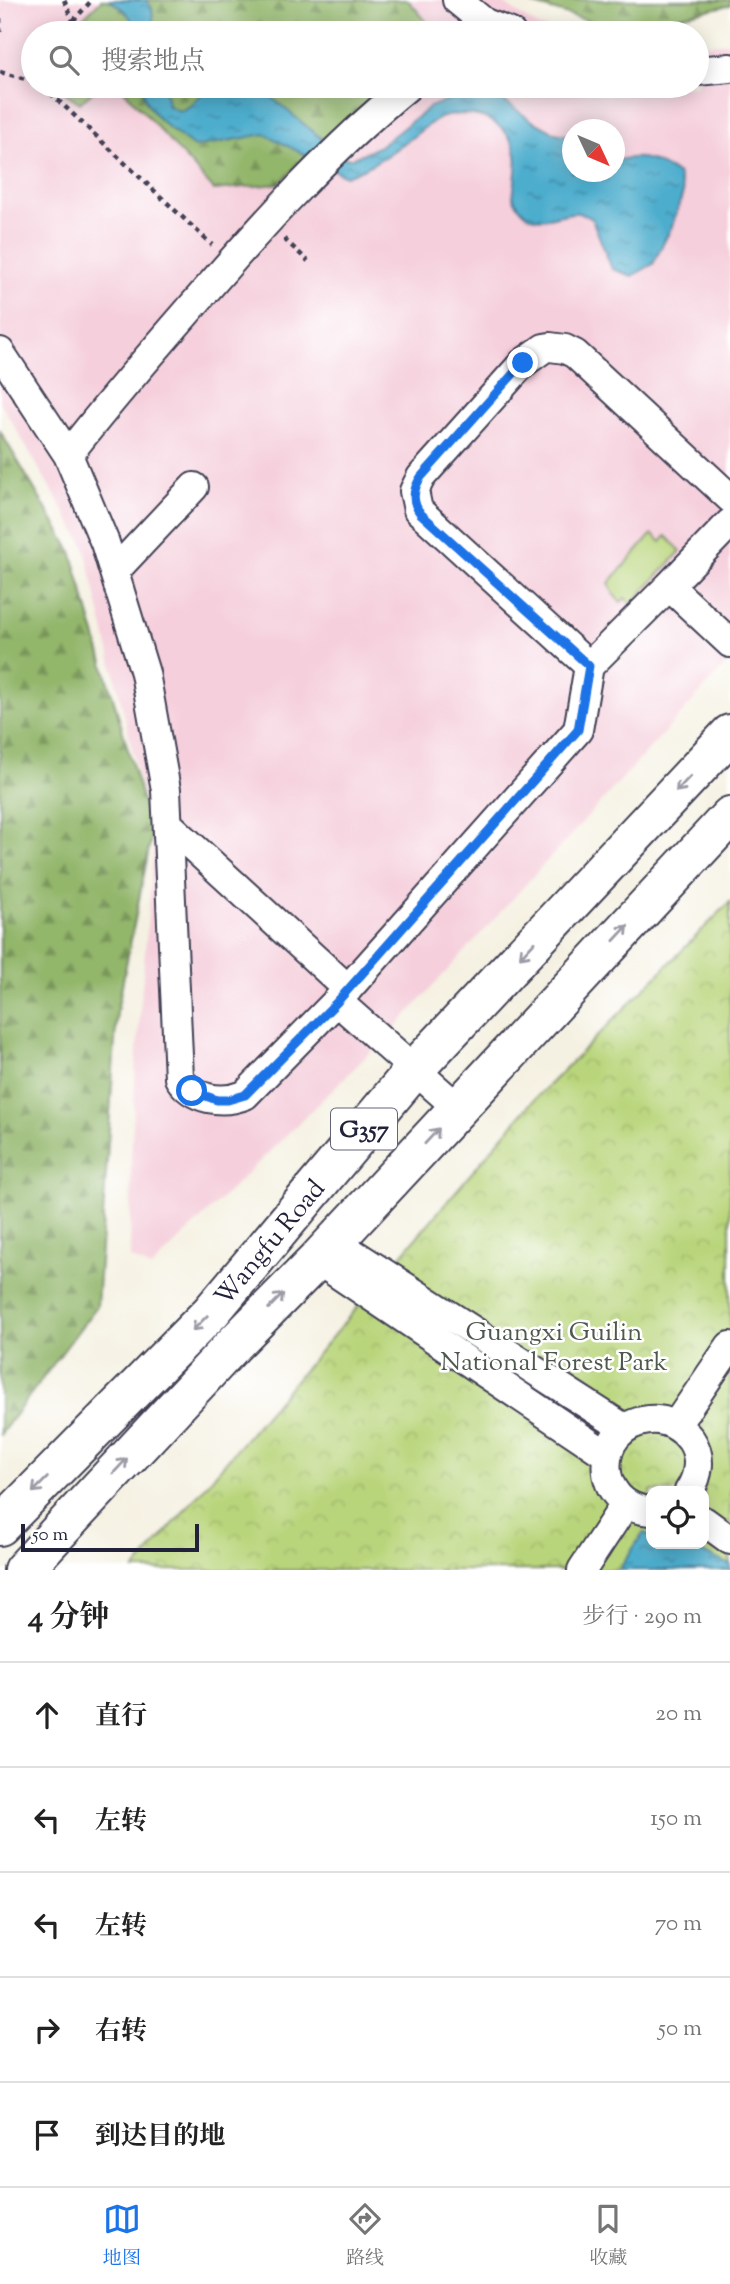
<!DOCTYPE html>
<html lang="zh">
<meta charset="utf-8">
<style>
:root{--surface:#fff;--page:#f6f6f6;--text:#222;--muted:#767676;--line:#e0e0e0;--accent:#1a73e8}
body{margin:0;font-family:"Sorts Mill Goudy","Noto Serif SC",serif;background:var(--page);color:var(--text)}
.controls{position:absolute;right:21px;bottom:21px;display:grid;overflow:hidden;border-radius:14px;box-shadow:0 4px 18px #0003}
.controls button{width:63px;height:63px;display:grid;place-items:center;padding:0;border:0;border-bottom:2px solid var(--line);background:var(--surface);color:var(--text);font:35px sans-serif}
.compass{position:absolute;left:562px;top:119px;width:63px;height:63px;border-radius:50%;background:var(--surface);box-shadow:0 4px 18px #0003;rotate:134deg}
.scale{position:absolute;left:21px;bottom:18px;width:178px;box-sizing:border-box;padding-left:7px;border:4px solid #22223b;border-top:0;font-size:19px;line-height:24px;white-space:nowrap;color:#22223b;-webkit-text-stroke:5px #fff;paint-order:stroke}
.stop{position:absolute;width:21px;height:21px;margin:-16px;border:5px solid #1a73e8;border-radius:50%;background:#fff}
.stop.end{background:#1a73e8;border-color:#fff;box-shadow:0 2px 7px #0008}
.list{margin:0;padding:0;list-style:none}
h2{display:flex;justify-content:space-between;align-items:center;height:91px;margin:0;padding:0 28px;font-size:30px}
h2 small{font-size:23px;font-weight:400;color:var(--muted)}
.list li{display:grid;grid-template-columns:46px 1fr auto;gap:21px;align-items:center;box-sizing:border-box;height:105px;padding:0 28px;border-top:2px solid var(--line)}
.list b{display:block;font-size:26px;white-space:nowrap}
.list em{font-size:23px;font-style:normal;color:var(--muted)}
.icon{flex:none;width:38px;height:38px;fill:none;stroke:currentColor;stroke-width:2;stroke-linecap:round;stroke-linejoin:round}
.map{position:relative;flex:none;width:730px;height:1570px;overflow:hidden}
.search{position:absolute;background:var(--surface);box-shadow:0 4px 18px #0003;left:21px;right:21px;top:21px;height:77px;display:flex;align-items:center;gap:18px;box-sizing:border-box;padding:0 24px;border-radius:38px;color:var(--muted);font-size:26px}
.sheet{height:616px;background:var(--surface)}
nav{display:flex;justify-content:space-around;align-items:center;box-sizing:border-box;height:98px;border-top:2px solid var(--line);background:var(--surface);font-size:19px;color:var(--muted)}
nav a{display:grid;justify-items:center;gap:4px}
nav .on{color:var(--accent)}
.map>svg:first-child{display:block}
</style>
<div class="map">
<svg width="730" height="1570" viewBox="0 0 730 1570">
<defs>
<pattern id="forest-firs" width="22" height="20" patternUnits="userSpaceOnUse" patternTransform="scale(1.75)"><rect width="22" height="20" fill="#92b66b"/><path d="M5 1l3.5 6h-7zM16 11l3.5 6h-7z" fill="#779459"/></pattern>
<pattern id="park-crowns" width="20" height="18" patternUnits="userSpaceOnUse" patternTransform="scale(1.75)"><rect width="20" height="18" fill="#b9d57b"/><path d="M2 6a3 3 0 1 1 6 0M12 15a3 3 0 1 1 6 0" fill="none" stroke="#9fb76b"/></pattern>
<pattern id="water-ripples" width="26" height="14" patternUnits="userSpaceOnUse" patternTransform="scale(1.75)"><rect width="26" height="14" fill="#4eadcd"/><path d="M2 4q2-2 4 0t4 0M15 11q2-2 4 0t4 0" fill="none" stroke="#408ca8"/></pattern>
</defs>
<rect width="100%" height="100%" fill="#fff"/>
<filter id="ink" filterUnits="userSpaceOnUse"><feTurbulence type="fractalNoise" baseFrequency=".0143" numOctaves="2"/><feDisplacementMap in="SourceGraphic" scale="14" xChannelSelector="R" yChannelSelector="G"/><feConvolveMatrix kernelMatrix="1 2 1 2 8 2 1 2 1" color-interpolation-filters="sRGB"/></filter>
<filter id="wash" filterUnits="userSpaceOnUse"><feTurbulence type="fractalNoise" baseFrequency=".00686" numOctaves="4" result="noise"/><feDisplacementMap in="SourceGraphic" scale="28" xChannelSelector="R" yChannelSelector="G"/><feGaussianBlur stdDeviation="1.57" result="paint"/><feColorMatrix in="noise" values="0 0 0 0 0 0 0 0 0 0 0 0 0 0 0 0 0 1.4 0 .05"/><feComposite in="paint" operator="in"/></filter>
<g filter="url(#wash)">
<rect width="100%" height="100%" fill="#f5f1e2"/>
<path fill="#f5cfdb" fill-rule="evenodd" d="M0 0H499L537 26 567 33H33V86H697V45L730 42V660L394 1029 151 1268 130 1258 131 1163 136 1062 154 841 84 545 0 402ZM572 130H614V172H572Z"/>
<path fill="#b9d57b" stroke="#6e7c5b" stroke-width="2" d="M652 534 661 542 666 536 681 551 631 604 625 598 621 602 614 595 609 583Z"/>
<path fill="url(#forest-firs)" stroke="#5a6c53" stroke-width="2" d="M101 0H408L427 22 430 33H82L83 18Z
M518 0H730V5L619 30Z
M66 86H99L80 103 64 92Z
M120 86H386L278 184 214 190Z
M0 431 71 551 152 833 117 1011 97 1306 0 1435Z"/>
<path fill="url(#park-crowns)" stroke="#6e7c5b" stroke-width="2" fill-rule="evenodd" d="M730 902V1570H134L530 1104ZM651 1491H704V1544H651Z"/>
<path fill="url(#water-ripples)" stroke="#386884" stroke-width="2" d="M109 0H146L152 8 154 33H136C134 16 123 9 109 0Z
M143 86H165L168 106 180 111 190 106 209 86H250L270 96 345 158H353L380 146 430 107 475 89 490 91 531 120 555 133 572 136V172H614L615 161C643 153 653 160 678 174L683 193 672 226 653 264 632 276 612 269 592 219C567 197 537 244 513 197 514 189 518 161 516 155 510 118 466 106 436 120 428 124 421 131 414 136 392 152 371 168 345 176L265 134 194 147C175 132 142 112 143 86Z
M643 1533 651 1535V1544H684L730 1565V1570H619Z"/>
</g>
<g filter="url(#ink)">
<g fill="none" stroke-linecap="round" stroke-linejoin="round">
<defs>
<path id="minor" d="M457 0 485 23 511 33
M697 71 730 68
M408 86C332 148 266 221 202 295 156 348 110 400 68 455L105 543 145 673 166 790 179 1078C193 1100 222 1104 245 1095L337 1001 578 730 589 666 669 586
M0 352 68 455
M730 523 669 586 730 643
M114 572 194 487
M589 666 418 510 414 491 421 477 523 363 544 348 550 347 565 349 575 354 730 498
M168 824 348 989
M337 1001 458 1108
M334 1241 624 1428
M317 1260 607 1455
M676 1425 730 1346
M651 1511C593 1508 591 1426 649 1420 666 1418 681 1427 691 1440 702 1456 699 1476 689 1491
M704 1521 730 1540
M582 1570 626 1503"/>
<path id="highway" d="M0 1526 211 1312 414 1070 730 734
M23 1570 234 1344 317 1260 730 816"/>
</defs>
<use href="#minor" stroke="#424154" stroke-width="32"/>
<use href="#highway" stroke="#424154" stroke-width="42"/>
<path stroke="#424154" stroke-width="4.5" stroke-dasharray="5 5" stroke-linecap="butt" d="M64 0 73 21 69 33
M0 18V32
M73 21 92 0
M0 72 33 81
M43 86 212 245
M284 239 308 261"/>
<use href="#minor" stroke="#fff" stroke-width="28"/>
<use href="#highway" stroke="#fff" stroke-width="38"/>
</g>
<defs><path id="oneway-shaft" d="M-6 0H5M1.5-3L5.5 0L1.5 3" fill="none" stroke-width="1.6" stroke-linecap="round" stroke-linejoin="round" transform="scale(1.75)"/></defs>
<g stroke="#9c9ca7">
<use href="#oneway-shaft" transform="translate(683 784) rotate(133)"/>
<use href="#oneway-shaft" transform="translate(621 933) rotate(-47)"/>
<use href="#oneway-shaft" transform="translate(527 950) rotate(133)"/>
<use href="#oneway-shaft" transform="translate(432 1136) rotate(-47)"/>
<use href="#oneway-shaft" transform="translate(276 1301) rotate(-45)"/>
<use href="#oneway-shaft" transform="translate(200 1323) rotate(135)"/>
<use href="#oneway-shaft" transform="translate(120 1466) rotate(-47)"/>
<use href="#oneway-shaft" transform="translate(40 1485) rotate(135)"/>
</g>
</g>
<g fill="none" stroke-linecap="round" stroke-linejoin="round" filter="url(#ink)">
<path stroke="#1a73e8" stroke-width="9" d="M192 1091 217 1100H228L245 1095 337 1002 578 730 589 666 421 514C411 502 413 489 421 477L523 363"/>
</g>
<g text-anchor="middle" stroke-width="5" stroke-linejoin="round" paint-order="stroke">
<rect fill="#fff" stroke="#646476" stroke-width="2" x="331" y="1108.5" width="66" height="41" rx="5"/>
<g font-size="24" font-weight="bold" fill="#22223b">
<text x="364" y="1137">G357</text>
</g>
<g font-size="26" fill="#22223b" stroke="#fff">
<text transform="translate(269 1242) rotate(-50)" y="9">Wangfu Road</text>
</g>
<g font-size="26" fill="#4f584e" stroke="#fff">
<text x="554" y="1340">Guangxi Guilin<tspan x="554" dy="30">National Forest Park</tspan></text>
</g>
</g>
</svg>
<div class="controls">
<button><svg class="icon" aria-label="locate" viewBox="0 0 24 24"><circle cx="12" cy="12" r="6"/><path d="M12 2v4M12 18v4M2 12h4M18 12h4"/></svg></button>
</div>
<svg class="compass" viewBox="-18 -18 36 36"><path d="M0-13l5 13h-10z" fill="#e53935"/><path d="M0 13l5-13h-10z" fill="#767676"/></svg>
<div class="scale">50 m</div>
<div class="stop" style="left:192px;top:1091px"></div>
<div class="stop end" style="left:523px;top:363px"></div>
<div class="search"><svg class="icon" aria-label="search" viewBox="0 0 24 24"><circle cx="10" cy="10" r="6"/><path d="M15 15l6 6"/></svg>搜索地点</div>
</div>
<section class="sheet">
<h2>4 分钟<small>步行 · 290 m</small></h2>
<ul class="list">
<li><svg class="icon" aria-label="ahead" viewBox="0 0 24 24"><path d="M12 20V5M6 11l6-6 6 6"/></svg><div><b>直行</b></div><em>20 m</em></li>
<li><svg class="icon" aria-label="left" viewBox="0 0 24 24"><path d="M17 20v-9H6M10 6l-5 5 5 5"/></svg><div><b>左转</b></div><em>150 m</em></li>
<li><svg class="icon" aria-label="left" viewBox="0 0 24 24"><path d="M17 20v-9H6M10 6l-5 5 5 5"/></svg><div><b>左转</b></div><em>70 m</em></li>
<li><svg class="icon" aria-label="right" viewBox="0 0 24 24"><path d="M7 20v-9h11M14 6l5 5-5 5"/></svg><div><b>右转</b></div><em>50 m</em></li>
<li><svg class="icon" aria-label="arrive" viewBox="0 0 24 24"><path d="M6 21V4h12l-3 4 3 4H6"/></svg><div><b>到达目的地</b></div></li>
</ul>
</section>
<nav>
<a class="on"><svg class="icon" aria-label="map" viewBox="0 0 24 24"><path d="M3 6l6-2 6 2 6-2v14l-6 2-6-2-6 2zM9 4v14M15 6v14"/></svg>地图</a>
<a><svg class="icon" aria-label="directions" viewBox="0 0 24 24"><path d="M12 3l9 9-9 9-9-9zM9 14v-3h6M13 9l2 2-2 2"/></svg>路线</a>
<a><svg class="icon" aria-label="saved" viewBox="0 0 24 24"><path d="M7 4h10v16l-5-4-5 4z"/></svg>收藏</a>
</nav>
